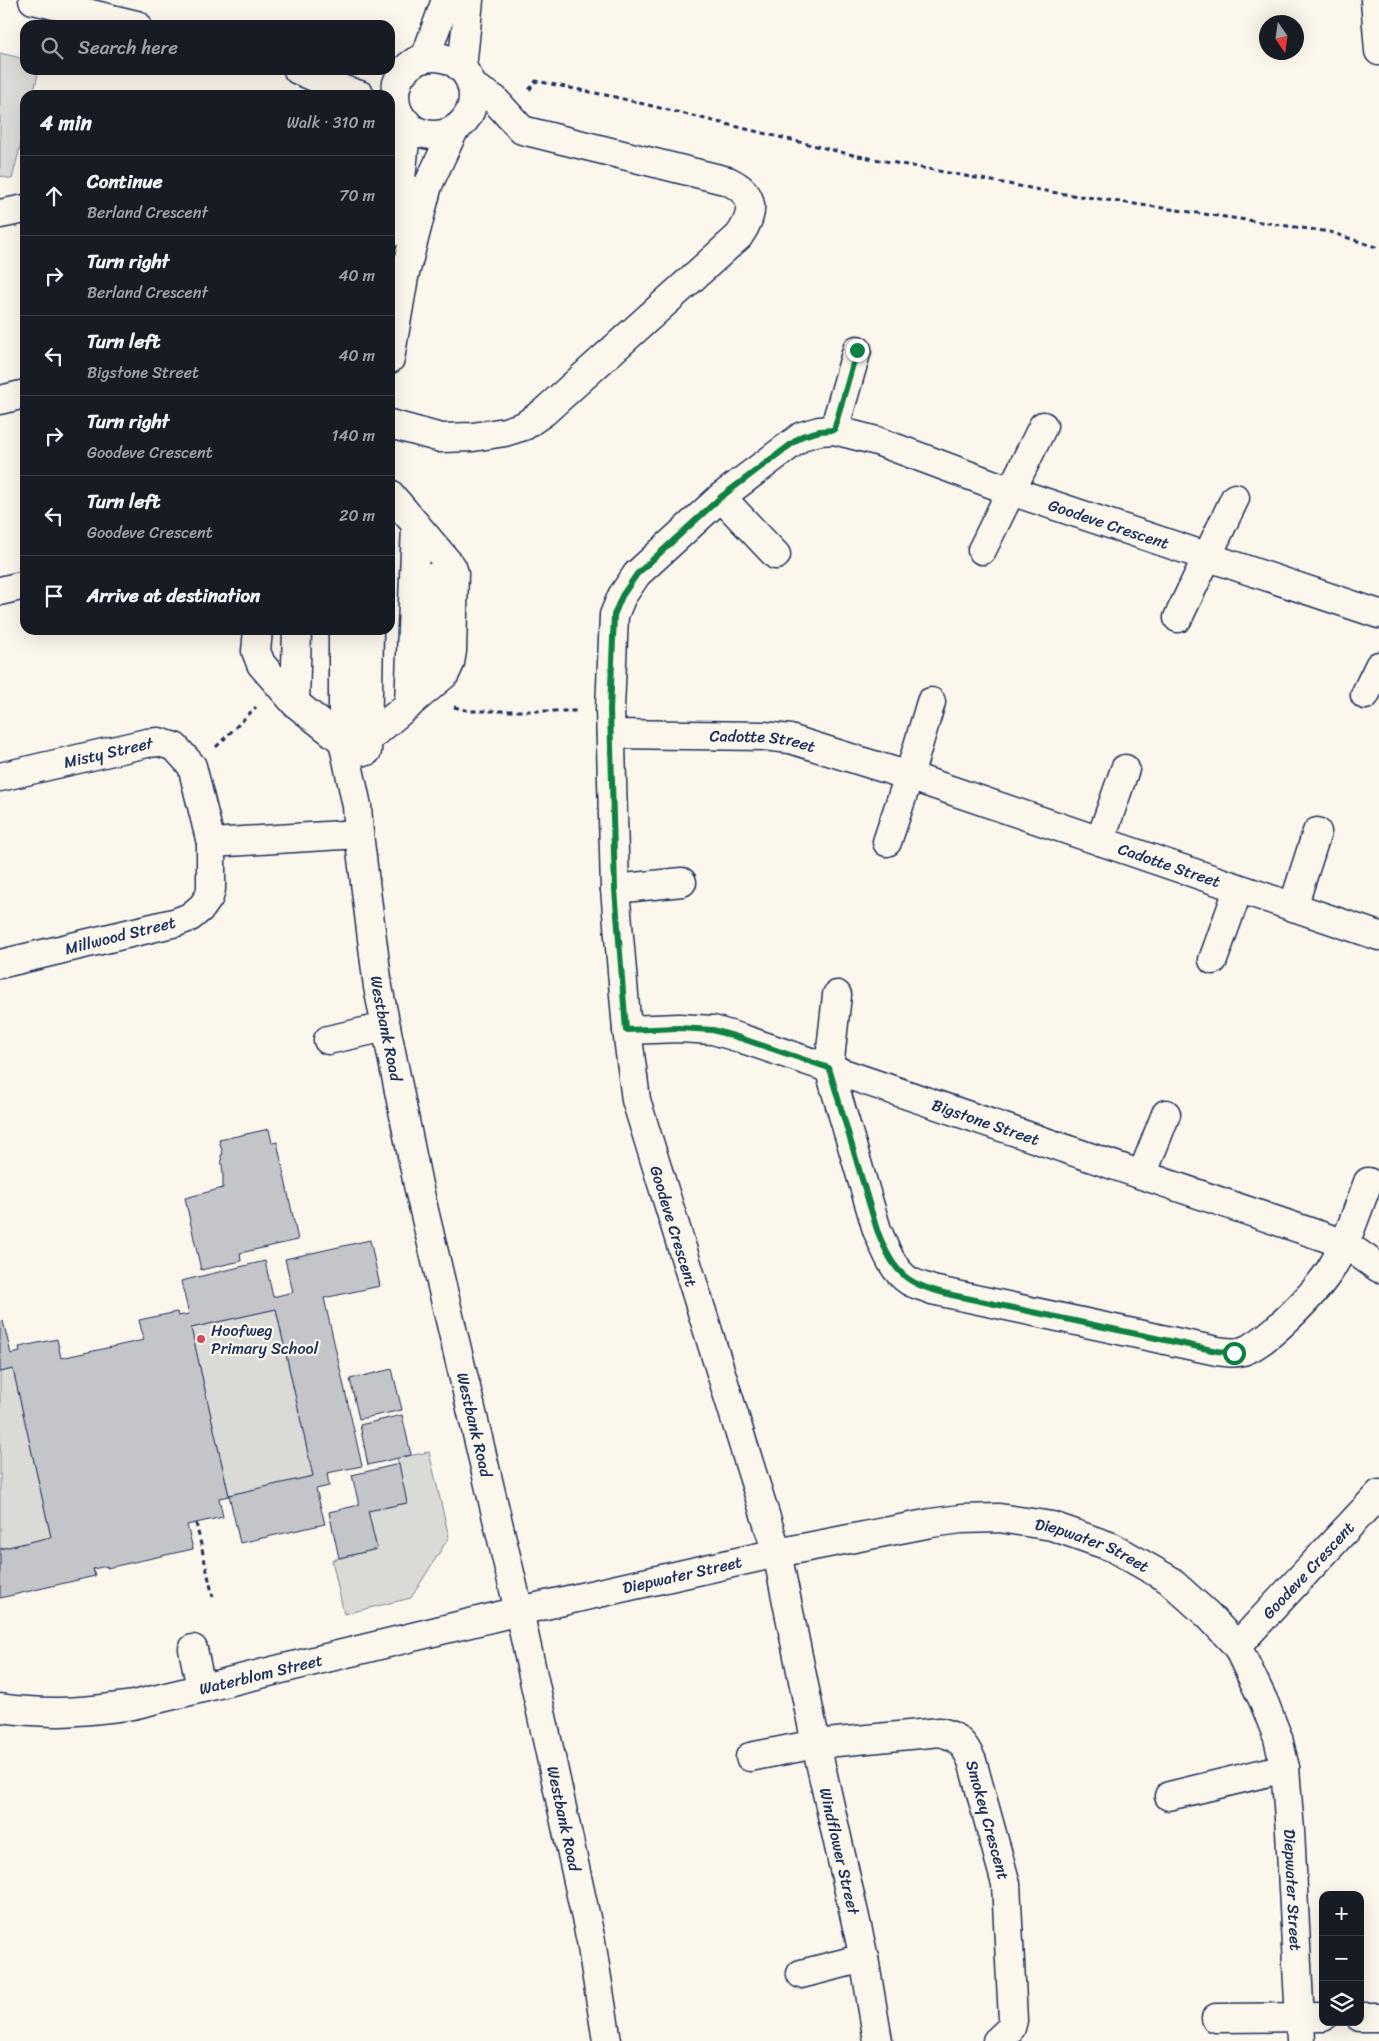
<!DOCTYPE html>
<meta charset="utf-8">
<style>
:root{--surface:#171b24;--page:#20242c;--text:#f1f3f6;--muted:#9ea1a6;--line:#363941}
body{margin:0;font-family:Sriracha,sans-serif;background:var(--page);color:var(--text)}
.controls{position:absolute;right:15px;bottom:15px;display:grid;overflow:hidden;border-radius:10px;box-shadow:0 5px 20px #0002}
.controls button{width:45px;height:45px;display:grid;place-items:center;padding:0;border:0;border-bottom:1px solid var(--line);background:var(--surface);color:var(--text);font:25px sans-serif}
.compass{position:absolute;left:1259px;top:15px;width:45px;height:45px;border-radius:50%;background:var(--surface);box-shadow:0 5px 20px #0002;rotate:167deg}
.stop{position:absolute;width:15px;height:15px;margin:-11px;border:4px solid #0b8043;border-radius:50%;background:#fff}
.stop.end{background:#0b8043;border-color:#fff;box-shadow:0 1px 5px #0008}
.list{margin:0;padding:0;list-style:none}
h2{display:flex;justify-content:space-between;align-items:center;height:65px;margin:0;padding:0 20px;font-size:21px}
h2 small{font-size:16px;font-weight:400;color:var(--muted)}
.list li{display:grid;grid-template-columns:32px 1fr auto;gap:15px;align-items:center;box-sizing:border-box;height:80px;padding:0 20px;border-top:1px solid var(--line)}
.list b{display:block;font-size:19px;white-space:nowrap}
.list p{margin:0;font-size:16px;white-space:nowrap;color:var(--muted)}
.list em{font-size:16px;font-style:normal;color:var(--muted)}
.icon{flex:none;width:28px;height:28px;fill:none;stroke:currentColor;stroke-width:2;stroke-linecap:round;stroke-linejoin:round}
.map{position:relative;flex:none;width:1379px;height:2041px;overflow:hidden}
.search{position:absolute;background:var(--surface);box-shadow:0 5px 20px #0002;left:20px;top:20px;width:375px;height:55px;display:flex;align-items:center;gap:12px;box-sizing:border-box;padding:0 18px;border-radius:15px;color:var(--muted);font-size:19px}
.panel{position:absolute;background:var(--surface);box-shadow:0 5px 20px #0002;left:20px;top:90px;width:375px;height:545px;border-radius:15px}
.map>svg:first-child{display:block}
</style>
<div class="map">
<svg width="1379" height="2041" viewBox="0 0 1379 2041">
<rect width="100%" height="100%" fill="#fbf7ec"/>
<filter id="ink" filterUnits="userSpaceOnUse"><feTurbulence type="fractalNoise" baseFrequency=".02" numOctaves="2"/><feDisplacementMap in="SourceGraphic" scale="10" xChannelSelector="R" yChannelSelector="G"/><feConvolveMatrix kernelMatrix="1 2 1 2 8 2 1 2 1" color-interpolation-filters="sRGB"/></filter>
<g filter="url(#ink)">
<path fill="#dadad7" stroke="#7a849a" d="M0 53 25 59V70H39L33 95H25V127L12 179 0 176Z
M276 1309 313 1476 229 1495 191 1328Z
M13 1369 51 1537 0 1549V1372Z
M429 1452 449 1537 411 1598 344 1614 332 1560 377 1549 368 1511 407 1503 397 1458Z"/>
<path fill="#c3c5c9" stroke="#1b2f5e" d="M269 1129 272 1143 277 1142 298 1240 240 1253 241 1261 201 1270 185 1198 223 1188V1174L221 1155 223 1154 219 1140Z
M370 1240 380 1286 324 1298 362 1466 327 1473 329 1486 316 1489 325 1524 240 1543 229 1495 313 1476 276 1309 191 1328 229 1496 219 1498 223 1517 187 1525 193 1549 107 1568V1566L93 1569 95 1576 0 1598V1549L51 1537 13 1369 0 1372V1322L3 1321 11 1354 20 1352 19 1347 57 1339 61 1358 144 1340 139 1320 177 1312 178 1316 189 1314 181 1281 265 1261 273 1297 293 1292 285 1259Z
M392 1369 402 1410 359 1419 350 1379Z
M402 1415 411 1455 368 1465 360 1425Z
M399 1464 407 1503 368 1511 377 1549 339 1558 329 1512 359 1505 352 1475Z"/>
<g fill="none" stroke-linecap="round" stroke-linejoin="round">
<defs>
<g id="minor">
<path d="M33 0 137 25"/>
<path d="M1375 0 1379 51"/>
<circle cx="434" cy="96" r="39"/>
<path d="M425 58 446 0"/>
<path d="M462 68 469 0"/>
<path d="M298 70 344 90 360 95"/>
<path d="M0 214 25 209"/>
<path d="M390 233 401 179 407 123"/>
<path d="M390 359 404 277 428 185 454 130"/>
<path d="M0 400 25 394"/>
<path d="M390 424 441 438 473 437 505 432 524 426 544 412 739 236C755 213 756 194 728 181L522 130 494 99 472 86"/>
<path d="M834 430 857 350"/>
<path d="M721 497 776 555"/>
<path d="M982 550 1043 426"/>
<path d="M0 591 25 585"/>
<path d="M1178 618 1235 498"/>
<path d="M258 630 256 651 261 664 295 703 343 741"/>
<path id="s1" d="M343 630V741L357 806 359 834 378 987 418 1185 519 1611 591 1941 607 2041"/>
<path d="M431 686 435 577"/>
<path d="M1365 695 1379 666"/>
<path d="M295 703 297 630"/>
<path d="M409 705 416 525"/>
<path id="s2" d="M611 734 764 736 790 739 909 776 1379 936"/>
<path d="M368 739 445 674 450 663 452 651 454 573 452 567 390 494"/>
<path d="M367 751 369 630"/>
<path id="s3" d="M0 777 147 743 159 742 175 747 192 766 211 843V889L209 897 202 907 190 917 177 922 0 964"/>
<path d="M1100 841 1125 769"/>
<path d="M887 842 909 776 931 702"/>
<path d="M211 843 359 834"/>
<path d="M615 889 682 882"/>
<path d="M1293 907 1317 832"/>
<path d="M1213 960 1238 890"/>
<path d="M837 995 829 1068 877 1230C885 1248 892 1270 909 1281 916 1285 925 1287 932 1290L1217 1351C1226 1352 1235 1354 1243 1351 1267 1344 1319 1289 1332 1267 1348 1241 1357 1211 1368 1182"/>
<path id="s4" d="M627 1030 679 1028 713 1030 740 1038 1345 1244 1379 1268"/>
<path d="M328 1040 386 1027"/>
<path d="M1142 1175 1166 1114"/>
<path id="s5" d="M1237 1646 1379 1494"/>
<path d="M193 1649 201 1688"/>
<path id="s6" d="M0 1708C49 1715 84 1712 133 1705L519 1611 777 1553 931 1523 961 1519 999 1518 1052 1526 1112 1547 1168 1579 1208 1615 1237 1646 1264 1702 1278 1738 1285 1768 1290 1831 1301 2041"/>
<path id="s7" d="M750 1757 816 1744 940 1732C958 1736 965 1745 972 1761L1006 1884 1013 2020 1011 2028 997 2041"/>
<path d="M1169 1796 1285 1768"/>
<path d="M801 1974 864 1958"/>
<path d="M1360 2017H1379"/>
<path d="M1216 2018 1323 2017"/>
<path id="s8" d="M878 2041 864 1958 816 1744 777 1553 636 1100 627 1030 615 889 610 709 614 615 622 596 637 574 721 497 802 436 819 431 834 430 877 441 1011 491 1379 614"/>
</g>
</defs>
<use href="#minor" stroke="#1b2f5e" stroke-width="31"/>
<path stroke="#1b2f5e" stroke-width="3" stroke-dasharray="5 4" stroke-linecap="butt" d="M529 90 536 81 615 97 853 155 1051 192 1330 232 1379 248
M454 707 470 711H579
M216 747 256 707
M196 1523 213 1597"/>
<use href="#minor" stroke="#fbf7ec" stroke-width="28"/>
</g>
</g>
<g fill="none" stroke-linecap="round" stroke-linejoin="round" filter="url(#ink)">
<path stroke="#0b8043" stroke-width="6" d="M857 350 834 430 820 431 802 436 721 497 637 574 622 596 614 615 610 710 615 889 626 1030 679 1028 713 1030 740 1038 829 1068 877 1230C895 1275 905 1284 952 1295L1217 1351 1234 1353"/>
</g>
<circle fill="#d1495b" stroke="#fbf7ec" stroke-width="2" cx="201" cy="1339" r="5"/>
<g text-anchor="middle" stroke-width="4.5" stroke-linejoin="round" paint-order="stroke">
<g font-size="16" fill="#1b2f5e" stroke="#fbf7ec">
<text dy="6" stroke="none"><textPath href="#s8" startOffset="2045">Goodeve Crescent</textPath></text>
<text dy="6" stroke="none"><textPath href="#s2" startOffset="152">Cadotte Street</textPath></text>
<text dy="6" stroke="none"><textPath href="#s3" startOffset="111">Misty Street</textPath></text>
<text dy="6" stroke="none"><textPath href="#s2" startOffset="579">Cadotte Street</textPath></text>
<text transform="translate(120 935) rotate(-14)" y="6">Millwood Street</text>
<text dy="6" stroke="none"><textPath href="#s1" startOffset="402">Westbank Road</textPath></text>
<text dy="6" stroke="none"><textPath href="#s4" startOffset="374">Bigstone Street</textPath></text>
<text transform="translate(674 1226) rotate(73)" y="6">Goodeve Crescent</text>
<text dy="6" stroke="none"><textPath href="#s1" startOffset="808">Westbank Road</textPath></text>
<text dy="6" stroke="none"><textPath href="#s6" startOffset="1118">Diepwater Street</textPath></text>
<text dy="6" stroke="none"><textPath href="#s5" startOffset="104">Goodeve Crescent</textPath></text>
<text dy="6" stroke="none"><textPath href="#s6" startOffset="698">Diepwater Street</textPath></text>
<text dy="6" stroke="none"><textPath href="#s6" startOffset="265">Waterblom Street</textPath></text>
<text dy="6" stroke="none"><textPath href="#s7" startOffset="298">Smokey Crescent</textPath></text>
<text dy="6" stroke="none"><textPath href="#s1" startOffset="1212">Westbank Road</textPath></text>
<text transform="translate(840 1851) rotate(77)" y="6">Windflower Street</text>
<text dy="6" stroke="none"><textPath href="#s6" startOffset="1552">Diepwater Street</textPath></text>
</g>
<g font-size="16" fill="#1b2f5e" stroke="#fbf7ec" text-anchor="start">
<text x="211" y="1336">Hoofweg<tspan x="211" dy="18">Primary School</tspan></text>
</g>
</g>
</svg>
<div class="controls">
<button>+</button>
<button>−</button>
<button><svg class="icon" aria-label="layers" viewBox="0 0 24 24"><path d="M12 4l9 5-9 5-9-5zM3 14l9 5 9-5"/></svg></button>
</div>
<svg class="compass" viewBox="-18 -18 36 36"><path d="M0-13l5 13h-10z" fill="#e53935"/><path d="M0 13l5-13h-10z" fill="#9ea1a6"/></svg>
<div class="stop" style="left:1234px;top:1353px"></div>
<div class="stop end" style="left:857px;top:350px"></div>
<div class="search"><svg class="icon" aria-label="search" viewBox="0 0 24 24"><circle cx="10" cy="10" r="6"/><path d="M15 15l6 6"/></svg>Search here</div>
<section class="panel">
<h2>4 min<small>Walk · 310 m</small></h2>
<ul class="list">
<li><svg class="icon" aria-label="ahead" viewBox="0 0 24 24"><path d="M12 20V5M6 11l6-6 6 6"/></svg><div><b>Continue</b><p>Berland Crescent</p></div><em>70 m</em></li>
<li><svg class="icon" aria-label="right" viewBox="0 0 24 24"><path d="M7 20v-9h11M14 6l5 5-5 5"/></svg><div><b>Turn right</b><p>Berland Crescent</p></div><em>40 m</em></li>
<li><svg class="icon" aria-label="left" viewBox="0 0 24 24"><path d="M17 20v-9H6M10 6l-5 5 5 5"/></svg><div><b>Turn left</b><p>Bigstone Street</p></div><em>40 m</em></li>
<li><svg class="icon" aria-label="right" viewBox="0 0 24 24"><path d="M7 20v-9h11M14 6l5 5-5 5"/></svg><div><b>Turn right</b><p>Goodeve Crescent</p></div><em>140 m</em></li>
<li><svg class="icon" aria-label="left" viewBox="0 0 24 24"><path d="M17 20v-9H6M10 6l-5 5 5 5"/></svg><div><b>Turn left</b><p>Goodeve Crescent</p></div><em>20 m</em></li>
<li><svg class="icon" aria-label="arrive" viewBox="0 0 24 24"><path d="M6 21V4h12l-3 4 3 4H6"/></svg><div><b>Arrive at destination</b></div></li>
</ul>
</section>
</div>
